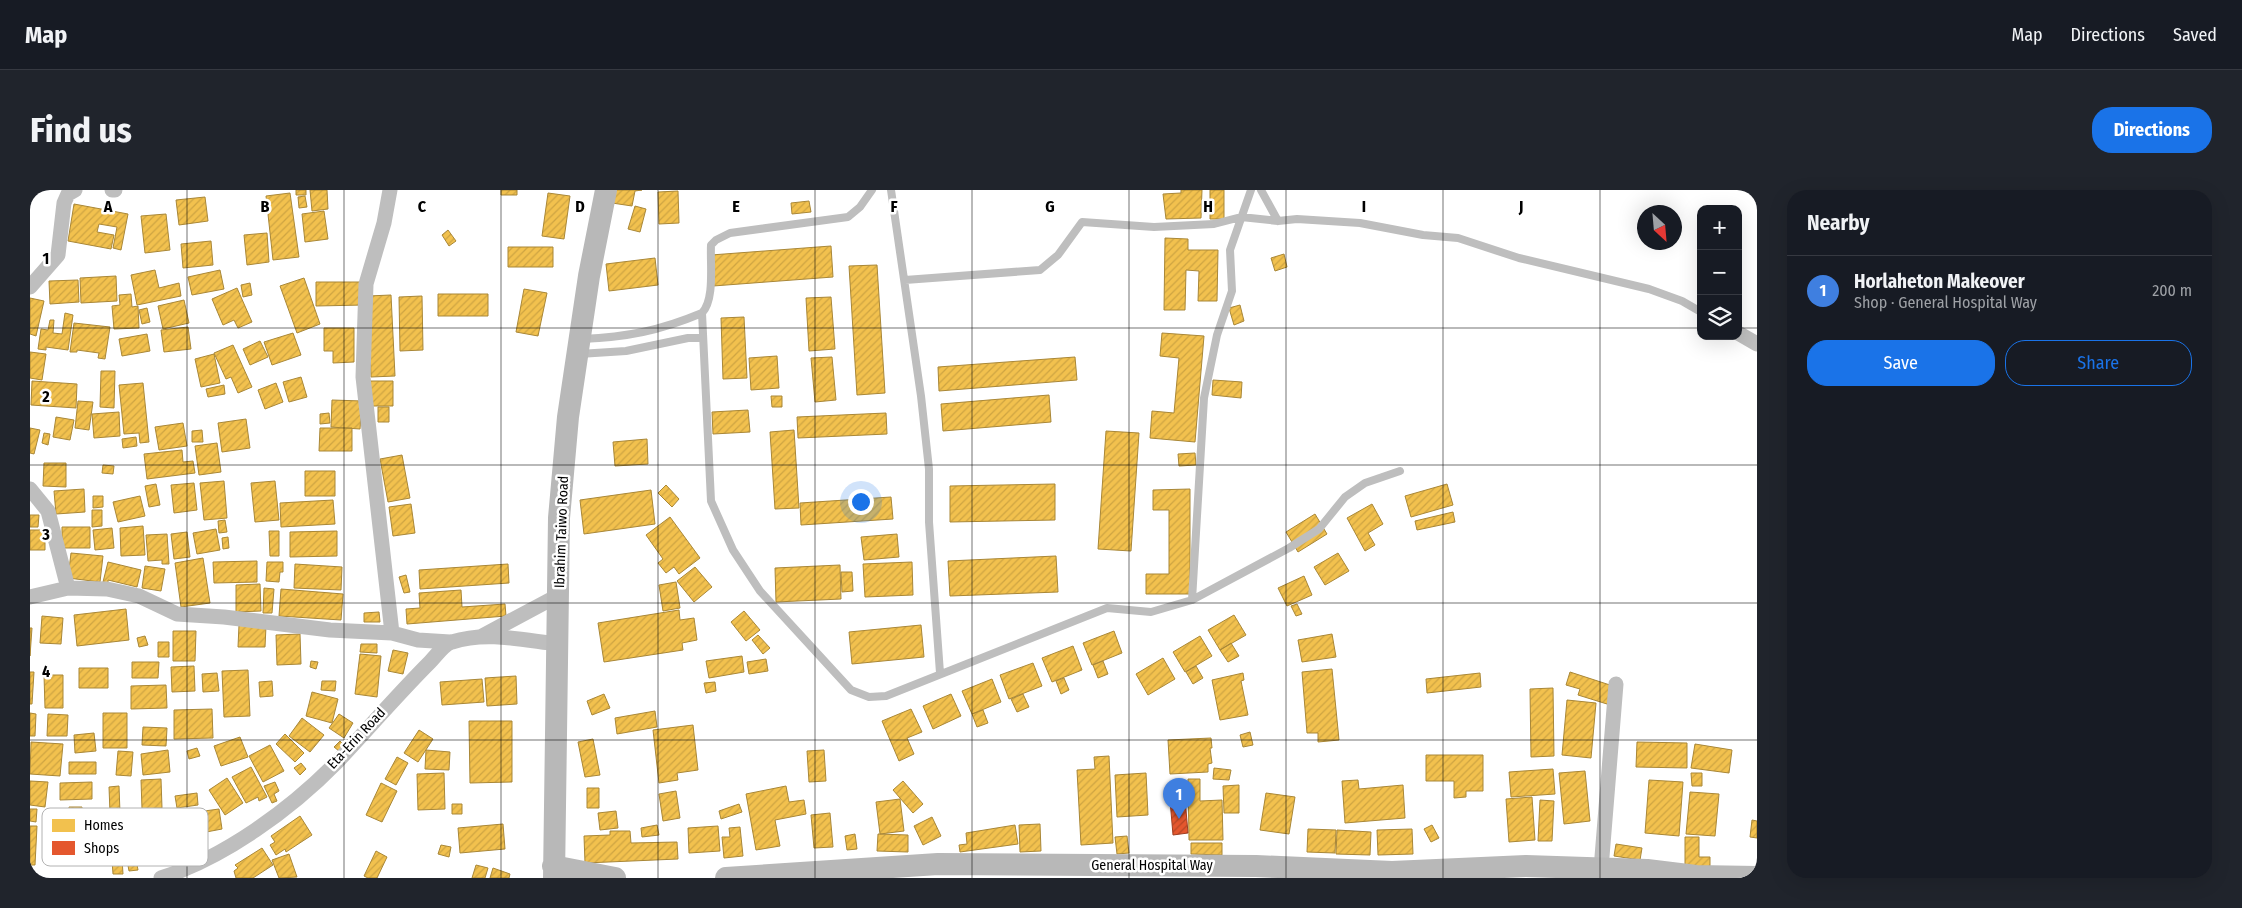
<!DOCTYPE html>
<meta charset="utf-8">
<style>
:root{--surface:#171b24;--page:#20242c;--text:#f1f3f6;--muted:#9ea1a6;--line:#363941;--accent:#1a73e8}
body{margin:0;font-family:"Fira Sans Condensed",sans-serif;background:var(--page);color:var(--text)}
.controls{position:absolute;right:15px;top:15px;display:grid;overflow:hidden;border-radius:10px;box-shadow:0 5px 20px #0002}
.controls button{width:45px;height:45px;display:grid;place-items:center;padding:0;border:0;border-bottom:1px solid var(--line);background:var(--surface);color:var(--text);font:25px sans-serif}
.compass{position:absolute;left:1607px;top:15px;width:45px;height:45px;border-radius:50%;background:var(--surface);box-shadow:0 5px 20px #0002;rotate:154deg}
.you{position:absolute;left:830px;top:311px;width:18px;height:18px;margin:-12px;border:4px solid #fff;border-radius:50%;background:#1a73e8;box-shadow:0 0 0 8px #1a73e833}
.badge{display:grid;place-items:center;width:32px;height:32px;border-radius:50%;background:var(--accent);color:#fff;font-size:16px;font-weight:700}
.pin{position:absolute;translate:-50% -41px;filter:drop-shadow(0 1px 2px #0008)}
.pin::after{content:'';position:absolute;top:26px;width:18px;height:15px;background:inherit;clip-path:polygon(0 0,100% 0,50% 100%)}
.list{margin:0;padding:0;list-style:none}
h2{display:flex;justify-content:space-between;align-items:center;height:65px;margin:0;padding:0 20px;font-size:21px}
h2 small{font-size:16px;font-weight:400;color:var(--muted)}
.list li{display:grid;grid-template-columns:32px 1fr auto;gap:15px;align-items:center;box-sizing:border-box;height:70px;padding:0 20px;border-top:1px solid var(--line)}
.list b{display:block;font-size:19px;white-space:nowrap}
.list p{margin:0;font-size:16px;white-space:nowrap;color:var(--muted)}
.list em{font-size:16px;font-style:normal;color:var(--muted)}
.actions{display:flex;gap:10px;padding:15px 20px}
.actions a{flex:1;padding:11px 0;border:1px solid var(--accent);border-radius:20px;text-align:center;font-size:18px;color:var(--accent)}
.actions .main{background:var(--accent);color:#fff}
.icon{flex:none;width:28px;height:28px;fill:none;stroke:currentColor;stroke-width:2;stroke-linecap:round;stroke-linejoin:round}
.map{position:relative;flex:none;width:1727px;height:688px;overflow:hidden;border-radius:20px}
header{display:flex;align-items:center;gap:30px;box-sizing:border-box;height:70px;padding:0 25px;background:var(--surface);border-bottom:1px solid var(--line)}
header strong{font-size:24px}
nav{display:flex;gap:28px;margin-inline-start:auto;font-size:18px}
.intro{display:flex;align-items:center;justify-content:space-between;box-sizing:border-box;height:120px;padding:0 30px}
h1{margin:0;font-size:35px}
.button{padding:12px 22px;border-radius:20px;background:var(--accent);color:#fff;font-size:18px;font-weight:700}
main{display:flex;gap:30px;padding:0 30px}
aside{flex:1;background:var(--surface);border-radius:20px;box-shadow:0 5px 20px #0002}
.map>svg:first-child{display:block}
</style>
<header>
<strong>Map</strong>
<nav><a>Map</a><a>Directions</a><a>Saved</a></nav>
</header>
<div class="intro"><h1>Find us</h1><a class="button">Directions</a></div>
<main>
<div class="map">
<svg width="1727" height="688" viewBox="0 0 1727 688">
<defs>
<pattern id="homes-hatch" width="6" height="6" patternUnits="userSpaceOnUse" patternTransform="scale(1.25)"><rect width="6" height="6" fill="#f2c14e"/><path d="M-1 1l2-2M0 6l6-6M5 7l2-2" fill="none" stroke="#cea442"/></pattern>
<pattern id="shops-hatch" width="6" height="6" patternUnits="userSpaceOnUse" patternTransform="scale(1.25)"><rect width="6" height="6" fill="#e4572e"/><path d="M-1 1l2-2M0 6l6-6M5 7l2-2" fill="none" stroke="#b64625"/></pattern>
</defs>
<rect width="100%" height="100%" fill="#fff"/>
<path fill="url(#homes-hatch)" stroke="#a98737" d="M266 0H276V5H266Z
M280 0H297L298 19 282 21Z
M471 0H487V5H471Z
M584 0H612L605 1 602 16 582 13Z
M1151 0H1172L1171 28 1136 29 1133 4 1151 3Z
M1180 0H1194V29H1180Z
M648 1 649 33 629 34 628 2Z
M260 3 269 67 243 70 236 6Z
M518 3 540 6 534 49 512 46Z
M275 6 277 17 269 18 268 7Z
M175 7 178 31 149 35 146 10Z
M779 11 781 22 762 24 761 13Z
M44 14 98 24 91 60 83 58 87 37 69 34 67 42 84 45 81 59 38 51Z
M605 16 616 19 610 42 598 39Z
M294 21 298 49 275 52 272 24Z
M136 24 140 60 115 63 111 26Z
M418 40 426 51 419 56 412 45Z
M237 43 239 72 217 75 214 45Z
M1135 48 1158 49V60H1188L1187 111H1168L1169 81 1156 80 1155 120H1134Z
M181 51 183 75 153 78 151 54Z
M801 56 803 87 683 96 681 65Z
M478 57H523V77H478Z
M1254 64 1257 77 1245 81 1241 68Z
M625 68 628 95 579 101 576 74Z
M847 75 855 203 827 205 819 76Z
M125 80 129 98 149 93 151 106 107 115 101 85Z
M190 80 194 99 162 105 158 87Z
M86 86 87 111 51 113 50 88Z
M274 88 290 134 267 143 250 96Z
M48 90 49 112 20 114 19 91Z
M286 92H334V115L286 116Z
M220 93 222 105 213 107 211 95Z
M207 98 222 132 208 138 204 130 193 135 182 109Z
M494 99 517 103 508 146 486 142Z
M101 104 102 117 108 116 109 138 84 139 82 116 90 115 89 105Z
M408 104H458V126H408Z
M361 105 365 186 341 187 338 106Z
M392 106 393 160 370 161 369 107Z
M801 107 805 159 779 161 776 108Z
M0 108 14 111 6 146 0 144Z
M154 110 159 133 133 139 128 116Z
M1210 115 1214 131 1204 135 1199 118Z
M117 118 120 132 112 134 109 120Z
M35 123 43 125 38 160 16 157V160L8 159 11 139 18 140 20 130H24L23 143 32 144Z
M714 127 717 188 693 189 691 128Z
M44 133 80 137 75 169 68 168 69 163 47 160V162H40Z
M158 137 161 159 134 162 131 140Z
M294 138H324V172L303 173V161H294Z
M263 143 271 165 242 175 234 152Z
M1132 143 1174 146 1165 252 1120 248 1122 221 1144 223 1149 168 1130 166Z
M117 144 120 161 92 166 89 149Z
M230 151 238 167 220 175 213 159Z
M203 155 222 197 208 203 201 187 196 189 184 163Z
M0 162 16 164 12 190 0 188Z
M184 164 190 193 171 197 165 169Z
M747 166 749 198 721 200 719 168Z
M802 167 806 210 785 212 781 168Z
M1045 167 1047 190 909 201 908 177Z
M71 181H85L84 218 70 217Z
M271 187 277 207 259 212 253 192Z
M1183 190 1212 192 1211 208 1182 205Z
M2 191 47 194 46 218 1 215Z
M340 191H363V216H340Z
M113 193 119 252 110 253 109 243 94 244 89 195Z
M246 193 253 212 235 219 228 200Z
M194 195 195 204 178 207 176 199Z
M1019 205 1021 232 913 241 911 214Z
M741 206H752V217H742Z
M302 210 332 211 330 239 301 237Z
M48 211 63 212 59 240 45 238Z
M348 217H359V232H348Z
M718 220 720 242 683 244 682 222Z
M89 222 90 246 64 248 62 224Z
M299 223 300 233 290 234V224Z
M856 223 857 244 768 248 767 227Z
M26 227 44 230 40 250 23 247Z
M216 229 220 258 192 262 188 233Z
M153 233 157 256 129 260 125 237Z
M0 238 10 240 4 264 0 263Z
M290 238H322V261H289Z
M172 240 173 252H162V241Z
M764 240 769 318 745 319 740 242Z
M1076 241 1109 243 1101 361 1068 359Z
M14 243 20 244 18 255 12 253Z
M106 247 107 256 93 258 92 249Z
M617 249 618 274 585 276 583 252Z
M187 253 191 282 169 285 165 256Z
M152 260 153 272 163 271 165 283 117 289 114 264Z
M1165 263 1166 275 1149 276 1148 264Z
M372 265 380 308 358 312 350 269Z
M14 273H36V297L13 296Z
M73 275 84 276 83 284 72 283Z
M275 281H305V306H275Z
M194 291 197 328 174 330 170 293Z
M245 291 249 330 225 332 221 293Z
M164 293 167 320 144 323 141 295Z
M126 294 130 315 119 317 115 296Z
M1025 294V330L920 332V296Z
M1417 294 1423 315 1381 327 1375 306Z
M636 295 649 309 642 317 628 303Z
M54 299 55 322 26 324 24 301Z
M1160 299V404H1116V384H1139V320H1123V300Z
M621 300 625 334 554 344 550 310Z
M63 306H73V317L63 318Z
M110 306 115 326 88 332 83 312Z
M861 307 863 329 771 335 770 313Z
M303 310 305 334 251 337 250 313Z
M381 314 385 343 363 346 359 317Z
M1342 314 1353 334 1338 343 1345 355 1335 361 1317 328Z
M62 320H72V336L62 337Z
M1423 322 1425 332 1387 340 1385 331Z
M1285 324 1297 344 1268 362 1256 342Z
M0 325H9L8 337H0Z
M640 327 670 368 649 384 644 377 636 383 628 373 633 369 616 345Z
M195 330 197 342 189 343 188 331Z
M113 336 115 365 91 366 90 338Z
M32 337H60V358H32Z
M82 338 84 358 65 360 63 340Z
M186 339 190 360 167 364 163 343Z
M0 340H15V360H0Z
M239 341H249V366H240Z
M307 341V366L260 367V342Z
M157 342 160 367 144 369 141 344Z
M137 344 139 374H132V370L118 371 116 345Z
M867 344 869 367 834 370 831 347Z
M198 347 199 358 193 359 192 348Z
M41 363 73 366 70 392 38 388Z
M1308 363 1319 381 1295 395 1284 377Z
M1026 366 1028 402 920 406 918 371Z
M173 368 180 413 151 417 145 373Z
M227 371V392L184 393 183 372Z
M78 372 111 380 107 397 78 390V393L73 392Z
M237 372H253V382H250L249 392 236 391Z
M882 372 883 405 835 407 833 374Z
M265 374 312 377 311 400 264 398Z
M478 374 479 393 390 399 389 380Z
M810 375 811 409 746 412 745 378Z
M115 376 135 379 131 401 112 398Z
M665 377 682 397 664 412 647 391Z
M811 382H822L823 401 812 402Z
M376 385 380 402 374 403 369 387Z
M1274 386 1282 405 1257 416 1248 398Z
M646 392 650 418 633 421 629 395Z
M230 394 231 421 206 422V395Z
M234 398 244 399 242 423H233Z
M251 399 313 404 311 430 249 426Z
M431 400 432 417 475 414 476 426 377 434 376 419 390 418 389 403Z
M1267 414 1272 424 1266 426 1261 416Z
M96 419 99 450 47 456 44 425Z
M649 420 650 430 664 428 667 450 652 453 653 460 574 472 568 433Z
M714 421 730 440 716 451 701 432Z
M349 422 350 432H334V423Z
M1204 425 1216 445 1190 460 1178 440Z
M12 426 33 428 31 454 10 453Z
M209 435 236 436 235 457H208Z
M891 435 894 467 822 474 819 442Z
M0 438H2L0 466Z
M143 441H166L165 471H143Z
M1084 441 1092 463 1062 475 1053 453Z
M270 444 271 474 247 475 246 445Z
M1302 444 1306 467 1272 472 1268 450Z
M728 445 740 458 733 464 722 450Z
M115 446 118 455 109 457 107 448Z
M1170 446 1182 466 1155 482 1143 462Z
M128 452H139V467H128Z
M1201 453 1209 466 1198 472 1190 460Z
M331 454H347V463L330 462Z
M1043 456 1052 480 1022 492 1012 468Z
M363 460 378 463 373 484 358 481Z
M330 464 351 466 347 507 325 504Z
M712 466 714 482 679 488 676 471Z
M1133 468 1145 489 1118 505 1106 484Z
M736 469 738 481 719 484 717 472Z
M281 471 288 472 286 479 280 477Z
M1073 471 1078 484 1068 488 1063 475Z
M102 472H129L128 488H102Z
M1003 473 1012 496 979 509 970 485Z
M164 476 165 501 142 502 141 477Z
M1166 476 1173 488 1163 494 1156 482Z
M49 478H78V498H49Z
M1302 479 1309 550 1288 552V543H1277L1272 482Z
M218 480 220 526 194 527 192 481Z
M0 482H4L2 514H0Z
M1540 482 1583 496 1577 514 1548 505 1550 499 1536 495Z
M187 483 189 501 173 502 172 484Z
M1213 483 1214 490 1211 491 1218 525 1190 530 1182 490Z
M1450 483 1451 497 1397 503 1396 489Z
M14 485H33V518H15Z
M486 486 487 514 457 516 455 488Z
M1034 488 1039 500 1031 504 1026 491Z
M452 489 454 512 412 515 410 492Z
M962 489 971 512 942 524 932 501Z
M242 491 243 506 230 507 229 492Z
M292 491H306L305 501 291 500Z
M685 492 686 501 676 503 674 493Z
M136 495 137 518 101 519V496Z
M1523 498 1524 566 1501 567 1500 499Z
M282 502 308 509 302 533 276 526Z
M574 504 580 518 562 525 557 511Z
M921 504 931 526 903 539 893 516Z
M993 504 999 517 987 522 981 509Z
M1537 510 1566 513 1561 568 1532 565Z
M182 519 183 548 144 549V520Z
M881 519 892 542 877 548 884 564 869 571 852 531Z
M953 520 958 533 947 537 942 524Z
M625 521 627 537 587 544 585 528Z
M0 523 6 524 5 546H0Z
M73 523H97V558H73Z
M18 524 38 525 37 546H17Z
M309 524 323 533 314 548 299 538Z
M272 528 294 545 280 562 259 546Z
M439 531H482V592L440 593Z
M663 535 668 580 647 583 648 590 629 593 623 540Z
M113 537 137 538 136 556 112 555Z
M389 540 403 549 388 572 374 563Z
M1220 542 1223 555 1213 557 1210 545Z
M64 543 66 561 45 563 44 545Z
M255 544 274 563 265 572 246 554Z
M210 547 218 567 191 576 184 556Z
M1181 548 1182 558H1180L1182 573 1178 574V582L1140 584 1138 550Z
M563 549 570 585 555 587 548 552Z
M310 551 315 556 309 561 304 557Z
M1 552 33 554 30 586 0 584Z
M1607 552 1657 553V578L1606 577Z
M1665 554 1702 560 1699 583 1661 578Z
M240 555 254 581 233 592 219 566Z
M167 558 170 566 159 569 157 561Z
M138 560 140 582 113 585 111 564Z
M396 560 420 562 419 580 395 579Z
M794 560 796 591 779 592 777 561Z
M88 561 103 562 101 586 86 585Z
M1396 565H1453V601H1436V607L1424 608V591H1396Z
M1079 566 1083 653 1051 655 1047 580 1065 579 1064 567Z
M367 567 378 573 366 595 355 589Z
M39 572H66V584H39Z
M271 573 276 579 270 585 264 578Z
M221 577 237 607 229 611 228 607 216 613 202 587Z
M1184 578 1201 580 1199 590 1183 589Z
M1523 579 1525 604 1481 607 1479 582Z
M1555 581 1560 631 1534 634 1529 583Z
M414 583 415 619 388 620 387 584Z
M1116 583 1118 625 1087 627 1085 585Z
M1661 583H1672V596H1662Z
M197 588 213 613 195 625 179 600Z
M131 589 132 618 112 619 111 590Z
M1158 589H1170V611L1192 610 1193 650H1159Z
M1328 590 1329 599 1373 595 1375 628 1315 633 1312 591Z
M1619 590 1653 592 1649 646 1615 643Z
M0 591 18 592 15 617 0 615Z
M873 591 893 614 883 623 863 600Z
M62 592V609L30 610V593Z
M245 592 249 601 244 604 247 611 242 613 234 596Z
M351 593 367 601 352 632 336 625Z
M1209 595V623H1194L1193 596Z
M89 596 90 623H80L79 597Z
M756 596 759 612 774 610 776 624 745 630 750 656 726 660 716 604Z
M557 598H569V618H557Z
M646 601 650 628 633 631 629 604Z
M1660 602 1689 604 1685 646 1656 644Z
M167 603 168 615 147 618 145 606Z
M1236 603 1265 607 1259 644 1230 640Z
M1502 607 1505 650 1479 652 1476 609Z
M870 609 874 641 850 644 846 612Z
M1510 610 1524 611 1522 651H1508Z
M422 614H432V624H422Z
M709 614 712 622 691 629 689 621Z
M39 617H52V647H39Z
M0 619H7L6 632 0 631Z
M189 619 192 639 171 643 167 622Z
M586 621 588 638 570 640 568 623Z
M800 623 803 657 784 658 781 625Z
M270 626 282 645 256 662 255 659 246 665 240 655 245 652 241 646Z
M902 627 911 646 893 655 884 636Z
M1722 630 1727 631V648L1720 647Z
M473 634 475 659 430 663 428 638Z
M1010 634 1011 661 990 662 989 635Z
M627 635 629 645 612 647 611 638Z
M985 635 988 654 930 662 929 655 937 654 936 643Z
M1402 635 1409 648 1401 652 1394 639Z
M0 636H7L5 675H0Z
M688 636 690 661 659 663 658 638Z
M710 637 713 666 694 668 692 647H700L699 638Z
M1278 639 1306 640 1305 663 1277 662Z
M1382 639 1383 664 1348 665 1347 640Z
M1307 640 1341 642 1340 665 1306 664Z
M580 641H600L601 653 647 652 648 669 555 673 554 646 580 645Z
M825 644 827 659 817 660 815 646Z
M848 644 878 645V662L847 661Z
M1097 646 1099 663 1087 664 1085 647Z
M1655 647H1669V667H1680V678H1655Z
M1161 653H1192V665L1161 664Z
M1586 654 1612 658 1610 670 1584 666Z
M411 655 421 657 419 667 408 664Z
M232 658 243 675 223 688H206L204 681 208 678 205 675Z
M346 661 357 667 347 688H338L334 686Z
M259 664 267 687 249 688 242 670Z
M92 669 93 684H83L82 670Z
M106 669 108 680 99 681 97 670Z
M446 675 458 678 455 688H442Z
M463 678 480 684 479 688H460Z"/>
<path fill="url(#shops-hatch)" stroke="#a03d20" d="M1155 609 1158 643 1143 645 1140 610Z"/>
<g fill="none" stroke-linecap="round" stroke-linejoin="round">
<path stroke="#bebebe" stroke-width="8" d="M861 0 891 206 899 279V332L910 483
M1231 0 1248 31
M875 90 1010 80 1028 65 1052 32 1124 37 1184 34 1211 27 1248 31 1267 29 1330 33 1393 45 1428 48 1489 68 1619 99 1652 111 1671 122
M672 123 681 311 703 360 730 401 821 500 839 507 856 506 1077 418 1121 422 1162 410 1259 358 1289 339 1315 307 1335 293 1370 281
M552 149C597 147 629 141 672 123 685 109 680 75 681 55L686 50 700 43 818 27 830 17 842 0
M549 164 596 161 658 148H673
M1162 410 1174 208 1187 145 1202 101 1200 60 1221 0"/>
<path stroke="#bebebe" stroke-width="15" d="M82 0H85
M360 0 354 33 336 94 333 187 362 443
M0 97 28 65 34 13 38 4 45 0
M1708 143 1727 154
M0 299 18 321 38 398
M0 407 38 398 77 399 109 406 147 424 194 427 300 440 362 443 388 450 420 452
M452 446 529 405
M1571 679 1586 494
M131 688C195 667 260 620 307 572 338 539 368 504 400 472 406 466 414 454 422 452 456 441 493 450 527 454"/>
<path stroke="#b8b8b8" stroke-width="22" d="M523 676 585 688
M524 688 529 328 538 227 559 86 576 0
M696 688 908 674 1226 676 1362 682 1496 676 1617 680 1666 686 1727 687"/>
</g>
<path fill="none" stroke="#000" stroke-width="1" stroke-opacity="0.55" d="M157 0V688M314 0V688M471 0V688M628 0V688M785 0V688M942 0V688M1099 0V688M1256 0V688M1413 0V688M1570 0V688M0 138H1671M1708 138H1727M0 275H1727M0 413H1727M0 550H1727"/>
<g text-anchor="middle" stroke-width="5" stroke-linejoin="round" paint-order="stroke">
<g font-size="14" fill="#000" stroke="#fff">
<text transform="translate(531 342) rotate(-88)" y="5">Ibrahim Taiwo Road</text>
<text transform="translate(326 548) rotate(-47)" y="5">Eta-Erin Road</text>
<text x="1122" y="680">General Hospital Way</text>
</g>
</g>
<rect x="12" y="618" width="166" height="58" rx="8" fill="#fff" stroke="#b2b2b2" stroke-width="1"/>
<rect x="22" y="629" width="23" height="13" fill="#f2c14e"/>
<rect x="22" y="651" width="23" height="14" fill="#e4572e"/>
<g font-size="14" fill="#000">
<text x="54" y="640">Homes</text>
<text x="54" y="663">Shops</text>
</g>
<g font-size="16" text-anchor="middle" font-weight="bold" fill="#000" stroke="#fff" stroke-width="5" stroke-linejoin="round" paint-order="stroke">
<text x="78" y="22">A</text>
<text x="235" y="22">B</text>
<text x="392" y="22">C</text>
<text x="550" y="22">D</text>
<text x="706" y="22">E</text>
<text x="864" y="22">F</text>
<text x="1020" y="22">G</text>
<text x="1178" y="22">H</text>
<text x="1334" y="22">I</text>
<text x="1491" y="22">J</text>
<text x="16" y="74">1</text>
<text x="16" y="212">2</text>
<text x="16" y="350">3</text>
<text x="16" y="487">4</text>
</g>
</svg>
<div class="controls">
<button>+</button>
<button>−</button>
<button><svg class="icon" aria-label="layers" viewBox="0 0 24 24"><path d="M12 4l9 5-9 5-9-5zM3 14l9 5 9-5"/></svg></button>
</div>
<svg class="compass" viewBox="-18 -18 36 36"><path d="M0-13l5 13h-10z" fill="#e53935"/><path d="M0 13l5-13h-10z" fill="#9ea1a6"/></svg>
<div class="you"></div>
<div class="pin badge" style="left:1149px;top:629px;background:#3f7fe0">1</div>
</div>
<aside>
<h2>Nearby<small></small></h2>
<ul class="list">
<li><span class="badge" style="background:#3f7fe0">1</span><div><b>Horlaheton Makeover</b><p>Shop · General Hospital Way</p></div><em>200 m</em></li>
</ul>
<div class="actions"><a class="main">Save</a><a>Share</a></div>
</aside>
</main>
